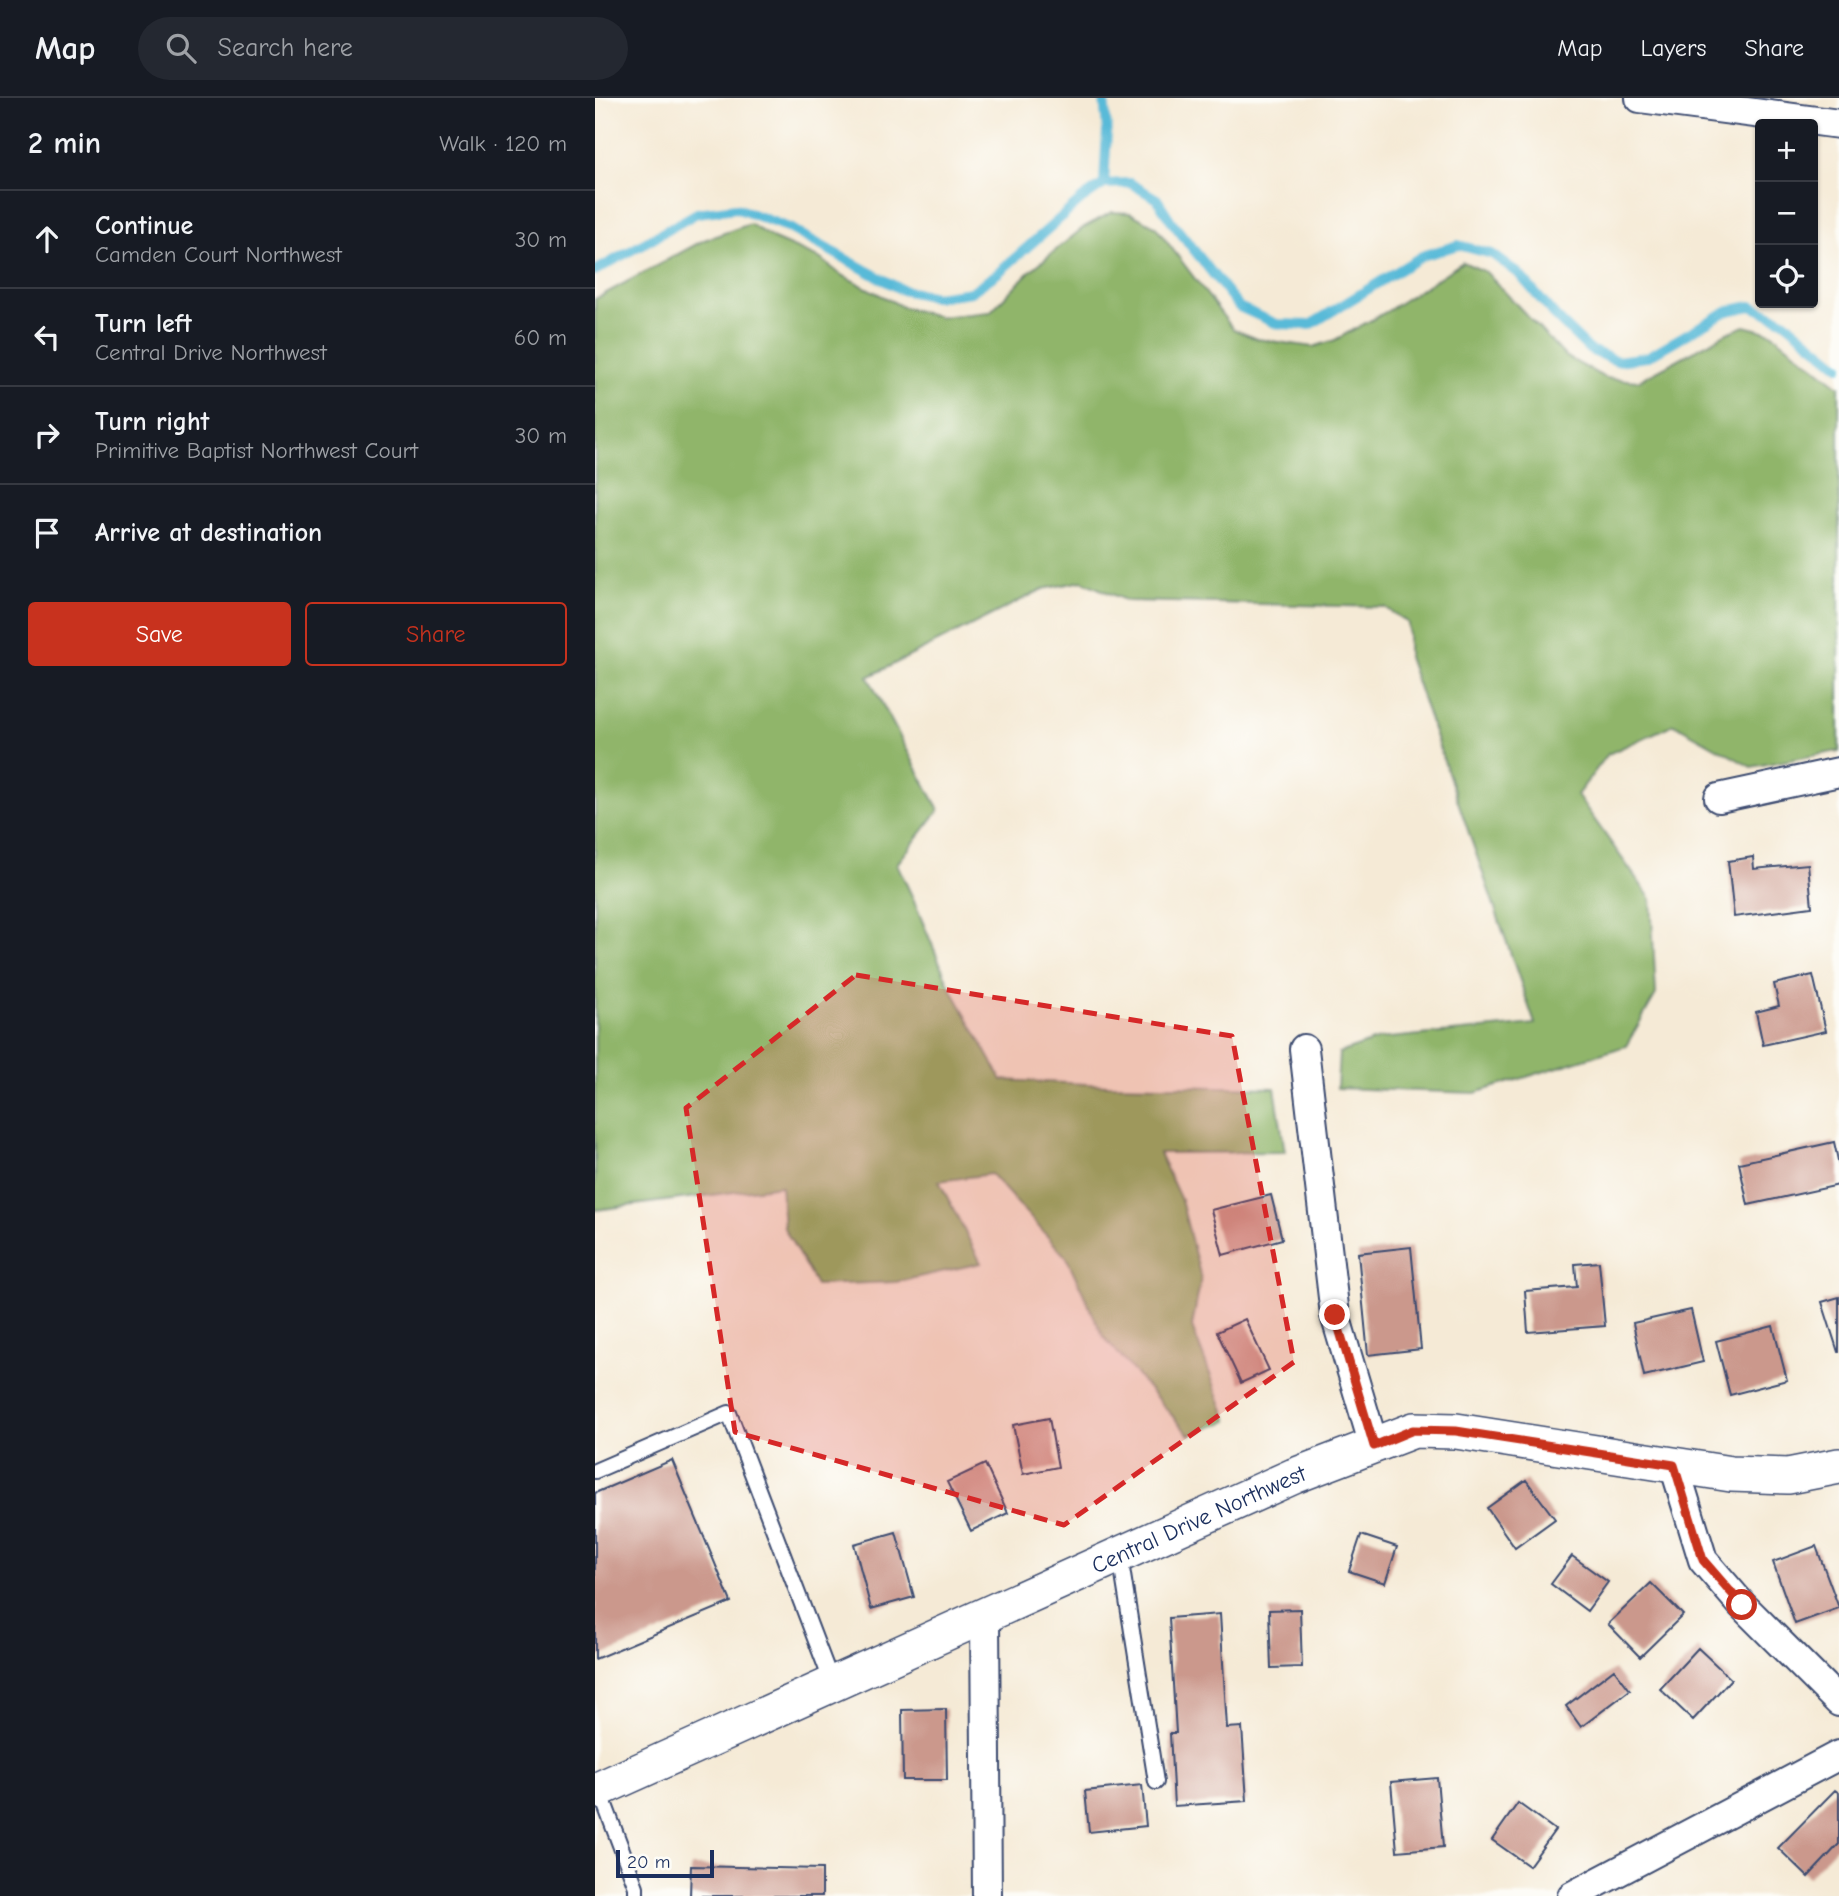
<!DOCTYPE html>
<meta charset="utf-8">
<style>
:root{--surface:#171b24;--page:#242831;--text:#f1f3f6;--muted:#9ea1a6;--line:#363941;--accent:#c8321e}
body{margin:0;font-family:"Comic Neue",sans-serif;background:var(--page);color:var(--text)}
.controls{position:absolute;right:21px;top:21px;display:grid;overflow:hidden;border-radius:7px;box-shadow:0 2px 5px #0004}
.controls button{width:63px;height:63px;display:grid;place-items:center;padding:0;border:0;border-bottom:2px solid var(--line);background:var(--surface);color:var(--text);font:35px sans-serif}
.scale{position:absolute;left:21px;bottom:18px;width:98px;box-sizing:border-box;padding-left:7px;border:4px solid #1b2f5e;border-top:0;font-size:19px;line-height:24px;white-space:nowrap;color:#1b2f5e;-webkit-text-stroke:5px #fdfcf7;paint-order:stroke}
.stop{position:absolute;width:21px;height:21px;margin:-16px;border:5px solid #c8321e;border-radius:50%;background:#fff}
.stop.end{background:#c8321e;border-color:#fff;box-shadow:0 2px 7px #0008}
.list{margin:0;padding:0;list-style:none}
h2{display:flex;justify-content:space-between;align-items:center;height:91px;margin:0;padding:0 28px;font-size:30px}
h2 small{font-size:23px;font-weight:400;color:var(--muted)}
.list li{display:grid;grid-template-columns:46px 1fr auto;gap:21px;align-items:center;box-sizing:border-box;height:98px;padding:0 28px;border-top:2px solid var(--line)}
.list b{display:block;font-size:26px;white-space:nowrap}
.list p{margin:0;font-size:23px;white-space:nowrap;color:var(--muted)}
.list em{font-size:23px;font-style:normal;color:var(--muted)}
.actions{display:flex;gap:14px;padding:21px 28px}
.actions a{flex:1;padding:16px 0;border:2px solid var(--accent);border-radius:7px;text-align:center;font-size:24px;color:var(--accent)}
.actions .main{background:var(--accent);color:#fff}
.icon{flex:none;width:38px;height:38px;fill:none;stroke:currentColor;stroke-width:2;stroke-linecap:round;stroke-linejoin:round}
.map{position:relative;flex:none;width:1244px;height:1798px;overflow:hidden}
header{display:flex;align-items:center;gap:42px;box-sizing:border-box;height:98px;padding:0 35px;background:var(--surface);border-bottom:2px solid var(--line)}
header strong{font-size:33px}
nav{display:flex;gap:38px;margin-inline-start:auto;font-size:24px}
.search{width:490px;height:63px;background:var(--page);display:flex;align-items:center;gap:18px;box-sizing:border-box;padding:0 24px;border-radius:38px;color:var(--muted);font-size:26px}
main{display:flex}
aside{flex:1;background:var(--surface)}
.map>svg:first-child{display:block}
</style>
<header>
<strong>Map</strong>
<div class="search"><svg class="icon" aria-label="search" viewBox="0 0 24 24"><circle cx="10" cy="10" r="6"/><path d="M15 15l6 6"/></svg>Search here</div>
<nav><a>Map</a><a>Layers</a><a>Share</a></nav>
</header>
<main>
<aside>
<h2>2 min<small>Walk · 120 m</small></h2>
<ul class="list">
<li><svg class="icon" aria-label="ahead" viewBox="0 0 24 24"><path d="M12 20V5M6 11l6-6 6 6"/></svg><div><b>Continue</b><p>Camden Court Northwest</p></div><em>30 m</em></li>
<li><svg class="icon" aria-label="left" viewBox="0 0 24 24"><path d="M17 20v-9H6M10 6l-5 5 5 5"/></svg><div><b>Turn left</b><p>Central Drive Northwest</p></div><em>60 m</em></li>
<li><svg class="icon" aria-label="right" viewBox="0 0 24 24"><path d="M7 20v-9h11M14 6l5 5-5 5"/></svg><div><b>Turn right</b><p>Primitive Baptist Northwest Court</p></div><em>30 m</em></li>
<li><svg class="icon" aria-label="arrive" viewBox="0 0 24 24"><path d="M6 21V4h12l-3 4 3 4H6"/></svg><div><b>Arrive at destination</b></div></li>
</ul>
<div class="actions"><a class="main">Save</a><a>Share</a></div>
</aside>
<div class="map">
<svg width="1244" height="1798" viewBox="0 0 1244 1798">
<rect width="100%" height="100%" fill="#fdfcf7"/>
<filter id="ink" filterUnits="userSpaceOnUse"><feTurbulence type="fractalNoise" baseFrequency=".0143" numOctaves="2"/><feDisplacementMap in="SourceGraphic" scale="14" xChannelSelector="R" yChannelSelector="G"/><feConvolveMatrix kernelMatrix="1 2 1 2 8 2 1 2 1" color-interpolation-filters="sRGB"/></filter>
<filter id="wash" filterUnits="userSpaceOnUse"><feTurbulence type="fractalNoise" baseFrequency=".00686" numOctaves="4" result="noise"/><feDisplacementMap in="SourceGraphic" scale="28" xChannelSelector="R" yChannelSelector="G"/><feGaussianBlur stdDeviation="1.57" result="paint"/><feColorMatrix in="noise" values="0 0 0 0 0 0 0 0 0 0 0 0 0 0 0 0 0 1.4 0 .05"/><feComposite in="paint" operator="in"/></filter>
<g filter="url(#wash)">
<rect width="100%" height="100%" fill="#f5ead6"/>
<path fill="#90b56a" stroke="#567264" stroke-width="2" d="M517 114 535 115 560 128 638 231 662 241 718 249 740 242 791 214 868 164 891 174 970 258 1010 280 1043 283 1132 235 1150 228 1176 235 1244 288V653L1156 669 1079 626 1013 656 982 697 1056 801 1061 896 1031 948 880 995 742 990 744 955 784 941 940 926 813 559V525L789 509 532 503 487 483 448 491 273 579 344 712 302 766 316 796 354 887 407 982 513 987 680 990 690 1054 564 1055 586 1102 606 1180 597 1229 633 1323 594 1337 508 1238 472 1160 396 1076 344 1083 386 1165 301 1184 221 1187 189 1130 186 1088 0 1112V201L109 142 155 126 179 141 226 161 245 176 308 209 344 219 395 214 434 174 489 129Z"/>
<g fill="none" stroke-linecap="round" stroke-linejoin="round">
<path stroke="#59bad8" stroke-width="10" d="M509 0 512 32 509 86
M0 173 102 115 141 110 194 130 307 192 340 199 376 194 403 175 487 101 509 86 535 85 562 101 576 123 644 209 682 226 715 227 827 158 863 147 897 156 923 175 961 219 995 252 1022 263 1052 259 1132 213 1156 208 1189 223 1244 268"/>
</g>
<g id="blocks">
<path fill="#cb988c" d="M1158 759 1159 771 1213 766 1217 809 1139 819 1133 763Z
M1218 877 1231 933 1168 947 1161 914 1184 908 1179 886Z
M1239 1044 1244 1067V1087L1153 1107 1144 1065Z
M676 1097 687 1141 628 1157 616 1112Z
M816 1149 826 1251 773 1257 763 1155Z
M1004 1164 1010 1228 933 1234 930 1193 982 1189 980 1166Z
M1244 1199V1254H1243L1227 1204Z
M1096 1212 1108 1264 1049 1278 1038 1225Z
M650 1221 674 1272 646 1285 622 1234Z
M1178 1228 1192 1282 1135 1297 1121 1243Z
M454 1320 463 1369 428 1376 418 1327Z
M77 1362 136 1504 0 1561V1395Z
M390 1366 413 1415 376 1433 352 1384Z
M931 1382 960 1421 920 1450 892 1410Z
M301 1434 319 1499 276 1511 259 1446Z
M766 1437 802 1449 790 1485 754 1473Z
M1221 1448 1244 1510 1200 1526 1178 1464Z
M977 1458 1013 1484 992 1513 956 1486Z
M1056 1485 1088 1517 1045 1559 1013 1526Z
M705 1511 707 1569 676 1570 674 1512Z
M625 1516 632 1630 647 1629 652 1703 579 1708 575 1635H581L574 1520Z
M1103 1550 1136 1581 1098 1622 1065 1591Z
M1019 1571 1035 1592 986 1629 971 1608Z
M351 1611 352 1682H308L307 1612Z
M842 1680 848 1749 802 1753 796 1684Z
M547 1687 551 1728 494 1734 490 1693Z
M1240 1692 1244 1695V1746L1213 1779 1183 1750Z
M923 1705 960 1732 934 1768 897 1742Z
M96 1768 227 1771V1798H95Z"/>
</g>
</g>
<g filter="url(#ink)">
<use href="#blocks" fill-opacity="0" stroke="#3c4b70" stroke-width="2"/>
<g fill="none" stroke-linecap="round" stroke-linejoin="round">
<defs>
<path id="service" d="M0 1373 134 1315 237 1585
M525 1458 561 1684
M4 1691 41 1789V1798"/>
<path id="minor" d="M1045 0 1244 26
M1124 700 1244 674
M709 951 740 1217 779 1348
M1079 1367 1108 1462 1147 1507 1244 1604
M390 1518 392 1798
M977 1798 1244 1657"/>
<g id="tertiary">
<path id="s1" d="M0 1693 699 1378 819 1332 861 1333 1136 1376 1193 1378 1244 1368"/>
</g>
</defs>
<use href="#service" stroke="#3c4b70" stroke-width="18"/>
<use href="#minor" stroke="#3c4b70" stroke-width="32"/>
<use href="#tertiary" stroke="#3c4b70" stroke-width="38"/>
<use href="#service" stroke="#fff" stroke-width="14"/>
<use href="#minor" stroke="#fff" stroke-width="28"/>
<use href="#tertiary" stroke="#fff" stroke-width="35"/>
</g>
</g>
<g fill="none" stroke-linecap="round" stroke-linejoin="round" filter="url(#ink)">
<path stroke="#c8321e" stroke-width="9" d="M740 1217 779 1348 818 1332 861 1333 1079 1367 1108 1462 1147 1507"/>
</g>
<path fill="#d62828" fill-opacity="0.2" stroke="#d62828" stroke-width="5" stroke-dasharray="14 9" stroke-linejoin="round" d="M261 877 637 938 699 1264 469 1427 140 1334 91 1010Z"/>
<g text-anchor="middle" stroke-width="6" stroke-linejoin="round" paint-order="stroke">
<g font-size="23" fill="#1b2f5e" stroke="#fdfcf7">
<text dy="8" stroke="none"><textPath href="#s1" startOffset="662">Central Drive Northwest</textPath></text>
</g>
</g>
</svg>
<div class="controls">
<button>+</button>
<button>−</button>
<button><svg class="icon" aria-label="locate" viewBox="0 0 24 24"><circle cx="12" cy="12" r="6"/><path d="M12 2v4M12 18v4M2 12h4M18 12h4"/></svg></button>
</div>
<div class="scale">20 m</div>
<div class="stop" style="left:1147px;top:1507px"></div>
<div class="stop end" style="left:740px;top:1217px"></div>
</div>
</main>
